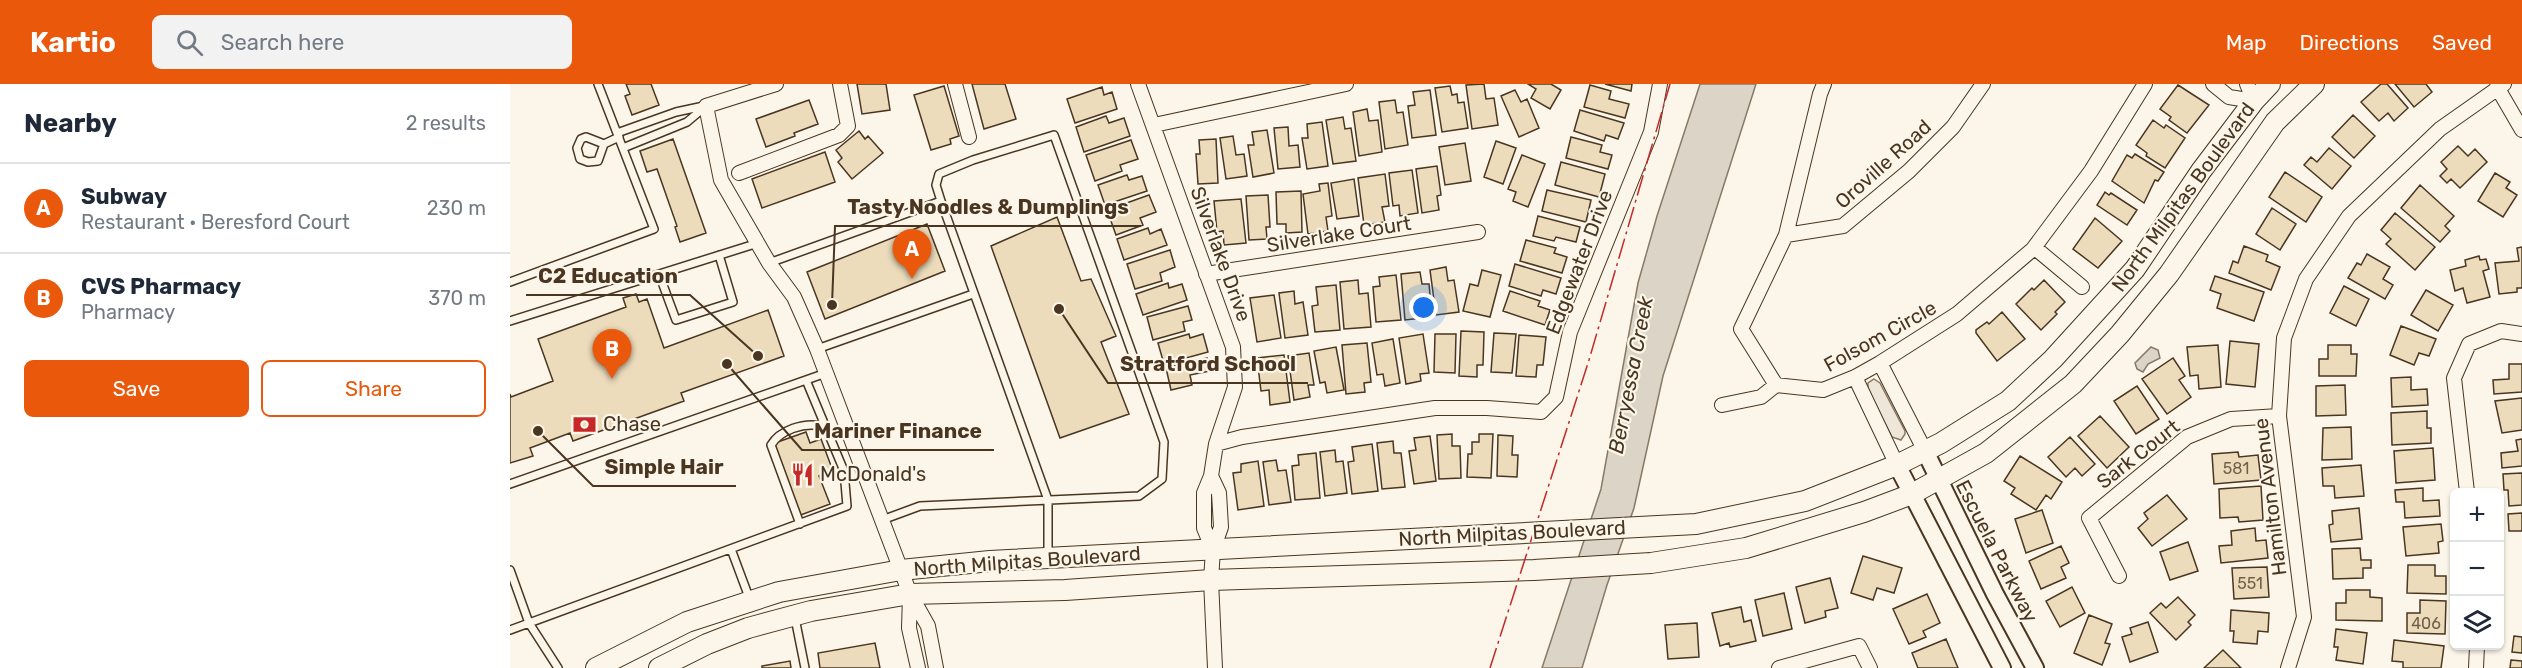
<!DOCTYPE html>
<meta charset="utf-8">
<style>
:root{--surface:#fff;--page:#f2f2f3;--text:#1f2937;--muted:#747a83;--line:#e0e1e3;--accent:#ea580c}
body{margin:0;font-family:Rubik,sans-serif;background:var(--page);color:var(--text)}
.controls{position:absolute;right:18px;bottom:18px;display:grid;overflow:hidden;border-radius:9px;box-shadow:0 2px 4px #0004}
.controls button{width:54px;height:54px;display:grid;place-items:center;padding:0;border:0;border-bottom:2px solid var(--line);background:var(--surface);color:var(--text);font:30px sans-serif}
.you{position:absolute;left:914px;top:224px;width:21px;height:21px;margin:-15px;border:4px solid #fff;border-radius:50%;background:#1a73e8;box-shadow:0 0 0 9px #1a73e833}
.badge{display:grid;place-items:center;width:39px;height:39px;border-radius:50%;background:var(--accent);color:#fff;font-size:20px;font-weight:700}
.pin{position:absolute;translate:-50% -50px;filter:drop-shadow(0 2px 3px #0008)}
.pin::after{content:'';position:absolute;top:32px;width:21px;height:18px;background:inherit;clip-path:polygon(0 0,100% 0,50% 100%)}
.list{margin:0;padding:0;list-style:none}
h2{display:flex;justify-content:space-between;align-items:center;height:78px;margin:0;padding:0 24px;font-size:26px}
h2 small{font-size:20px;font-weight:400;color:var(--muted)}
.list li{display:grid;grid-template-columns:39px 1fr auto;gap:18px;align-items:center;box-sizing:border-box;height:90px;padding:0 24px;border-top:2px solid var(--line)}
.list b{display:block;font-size:22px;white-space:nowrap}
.list p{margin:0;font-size:20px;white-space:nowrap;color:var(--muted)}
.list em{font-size:20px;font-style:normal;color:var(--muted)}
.actions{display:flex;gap:12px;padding:18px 24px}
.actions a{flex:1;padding:14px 0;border:2px solid var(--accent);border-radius:9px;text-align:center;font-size:21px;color:var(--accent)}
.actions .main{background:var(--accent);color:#fff}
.icon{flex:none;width:33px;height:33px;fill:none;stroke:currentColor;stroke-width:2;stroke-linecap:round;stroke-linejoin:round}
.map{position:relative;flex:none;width:2012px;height:584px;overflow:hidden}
header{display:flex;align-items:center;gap:36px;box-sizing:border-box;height:84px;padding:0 30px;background:var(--accent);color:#fff}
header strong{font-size:28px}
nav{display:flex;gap:33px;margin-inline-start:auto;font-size:21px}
.search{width:420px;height:54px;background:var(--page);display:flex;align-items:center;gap:15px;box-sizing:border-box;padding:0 21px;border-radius:9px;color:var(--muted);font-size:22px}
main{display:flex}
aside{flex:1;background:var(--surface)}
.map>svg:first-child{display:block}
</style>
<header>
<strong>Kartio</strong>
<div class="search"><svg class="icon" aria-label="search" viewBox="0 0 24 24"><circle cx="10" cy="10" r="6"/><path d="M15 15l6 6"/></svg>Search here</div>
<nav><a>Map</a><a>Directions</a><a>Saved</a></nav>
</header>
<main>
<aside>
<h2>Nearby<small>2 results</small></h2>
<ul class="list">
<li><span class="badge">A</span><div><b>Subway</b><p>Restaurant · Beresford Court</p></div><em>230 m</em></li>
<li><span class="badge">B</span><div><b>CVS Pharmacy</b><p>Pharmacy</p></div><em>370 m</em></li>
</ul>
<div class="actions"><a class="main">Save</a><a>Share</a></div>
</aside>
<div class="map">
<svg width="2012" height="584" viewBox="0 0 2012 584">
<rect width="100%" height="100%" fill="#fbf6e9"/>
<path fill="#ede6d9" stroke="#887966" stroke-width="1.5" d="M1364 295 1370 299 1395 347V350L1391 356 1382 353 1358 306V299Z"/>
<path fill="#dcd4c6" stroke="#887966" stroke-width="1.5" d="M1190 0H1246L1153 292 1124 424 1097 501 1072 584H1032L1091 405 1128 199 1147 132Z
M1641 263 1648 266 1650 274 1638 280 1633 288 1627 285 1625 279Z"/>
<path fill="#ecdcbc" stroke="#4a3520" stroke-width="1.5" d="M116 0H141L149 21 122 31 115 12 120 10Z
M347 0H376L380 26 352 30Z
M462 0H495L506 35 474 45Z
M974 0 976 15 984 14 988 41 962 45 956 1Z
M1018 0H1041L1051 6 1040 25 1021 14 1026 5Z
M1095 0H1122L1121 7Z
M1871 0H1877L1898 24 1884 37 1878 29 1869 37 1851 18Z
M1885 0H1916L1922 8 1904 23Z
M1080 1 1101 7 1099 15 1119 20 1115 34 1074 23Z
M1668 1 1699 21 1677 49 1659 36 1661 33 1650 25Z
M434 2 449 52 440 55 441 60 421 66 404 11Z
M940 2 942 11 947 10 948 19 954 18 958 44 932 48 925 4Z
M592 3 594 11 602 8 607 25 565 39 557 15Z
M920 6 926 51 902 54 898 22 905 21 903 8Z
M1005 6 1011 18 1017 15 1029 44 1009 53 991 12Z
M299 16 308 40 284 49 285 52 256 63 246 35Z
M885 16 887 29 893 28 898 61 875 65 869 18Z
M857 25 859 37 868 36 872 68 849 72 843 28Z
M1070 26 1114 39 1108 55 1096 51 1094 57 1064 47Z
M1843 31 1865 52 1844 74 1822 53Z
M596 32 599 39 614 34 620 52 574 68 566 43Z
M833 33 835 45 841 44 846 77 823 80 816 36Z
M1643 36 1654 44 1656 41 1675 54 1655 84 1636 72 1637 69 1626 61Z
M812 38 818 82 797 85 792 54H798L797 40Z
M778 43 779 62 788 61 790 83 768 85 764 44Z
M757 46 764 89 743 93 738 61H744L742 48Z
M349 47 355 55 358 52 373 69 342 95 328 78 332 74 326 66Z
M723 52 726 71 734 70 737 92 716 95 710 54Z
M1061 53 1092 61 1090 68 1102 71 1098 85 1056 74Z
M163 55 196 149 170 158 165 143 167 142 147 85 137 88 130 67Z
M706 55 708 99 688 100 686 70H690L689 56Z
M621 56 628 75 610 81 612 87 585 97 576 71Z
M986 57 1006 64 993 100 974 93Z
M955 59 961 97 935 101 929 63Z
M1948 62 1958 72 1965 65 1977 78 1950 104 1941 95 1937 99 1930 92 1937 85 1931 78Z
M1819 64 1841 82 1822 105 1794 81 1801 73 1807 78Z
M315 68 325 98 252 124 242 95Z
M1625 70 1654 88 1648 97 1645 96 1634 119 1602 97 1617 71 1622 74Z
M1012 71 1035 80 1018 123 1003 117 1006 108 998 105Z
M1051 78 1095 90 1089 113 1045 101Z
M927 82 931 111 927 112 929 126 912 129 906 85Z
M902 86 908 129 890 132 889 121 883 122 879 89Z
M1775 88 1812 113 1796 138 1759 113Z
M1985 89 2000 98 1996 104 2007 111 1993 133 1968 117Z
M875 90 879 122 872 123 875 138 854 141 848 94Z
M617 91 619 96 632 92 637 107 595 121 588 101Z
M844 95 849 132 827 135 821 99Z
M818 99 822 132 816 133 818 147 798 150 793 110 810 107 809 100Z
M1910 101 1944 132 1935 142 1940 147 1930 158 1891 124Z
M1037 106 1081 116 1076 138 1032 127Z
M791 107 792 148 776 149V140H767L766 108Z
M1595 108 1599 111 1601 109 1627 126 1617 141 1587 121Z
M639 111 646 128 630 134 633 141 606 151 597 126Z
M758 111 760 143H756L757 155 739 156 736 112Z
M731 115 736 159 714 161 713 147 707 148 704 117Z
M1762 124 1786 140 1770 166 1746 150Z
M1885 129 1925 163 1905 186 1876 160 1881 155 1871 146Z
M1028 132 1070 143 1066 158 1046 153 1044 157 1023 152Z
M547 133 571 197 581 195 606 252 591 258 619 330 550 354 481 162Z
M1585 134 1612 157 1588 184 1563 165Z
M417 140 435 187 315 235 297 188Z
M638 144 640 150 651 145 657 161 614 176 607 155Z
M1016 156 1046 164 1044 169 1057 173 1052 189 1010 177Z
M1734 162 1758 171 1756 177 1770 183 1761 206 1719 189 1723 177 1728 179Z
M2012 163V204H2007V208L1989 210 1985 179 2009 177 2007 164Z
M660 166 665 183 650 189 652 197 625 205 617 180Z
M1857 170 1880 183 1873 195 1883 201 1875 215 1838 194 1847 179 1851 181Z
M1969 172 1970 176 1976 175 1979 185 1973 187 1980 213 1957 219 1953 204 1945 207 1940 186 1956 182 1955 176Z
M1005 180 1051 194 1046 210 1033 206 1031 212 999 202Z
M936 183 938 197 944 196 949 228 926 231 920 186Z
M972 186 991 191 980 233 953 227 960 200 968 202Z
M910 188 912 200H919L922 233 895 236 891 190Z
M886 191 891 236 866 238 863 203 870 202 869 193Z
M1705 192 1754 208 1744 237 1707 224 1711 210 1700 206Z
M848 196 849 210 858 209 861 243 834 245 830 198Z
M1534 196 1555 218 1545 228 1547 230 1531 246 1506 220 1522 204 1524 206Z
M658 199 659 204 672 200 677 216 633 231 626 210Z
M826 201 830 246 805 248 802 222 808 221 806 203Z
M1834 202 1859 215 1846 242 1820 229Z
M1916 206 1943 221 1928 247 1901 231Z
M784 207 785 220 793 218 798 251 775 254 769 209Z
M1000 207 1030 217 1028 222 1040 226 1035 241 993 227Z
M126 210 129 218 137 215 154 264 258 226 274 272 171 309 174 317 63 357 60 349 20 364 23 372 0 379V310L1 313 43 297 28 255 116 223 113 214Z
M764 211 771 254 747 258 740 214Z
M678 222 682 236 673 238 675 247 643 256 637 233Z
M1492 228 1515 255 1487 277 1466 249V246L1477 238 1479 240Z
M1891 242 1926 255 1919 272 1909 269 1904 281 1880 271Z
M951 247 974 248 973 281H967V293L949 292Z
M984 249 1006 250 1002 289 981 288Z
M679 250 680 254 693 250 698 268 654 280 648 259Z
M913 250 919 289 910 290 911 297 896 300 889 254Z
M925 250H946L945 289 924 288Z
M1009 251 1036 253 1033 281H1027L1026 293 1006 292Z
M883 255 890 299 875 302 873 290 867 291 862 259Z
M1720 257 1749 260 1745 303 1716 300Z
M857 259 861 298 854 299 855 308 836 310 832 261Z
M1708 261 1711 303 1689 305 1688 291 1680 292 1677 263Z
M1818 261H1841V270H1847L1846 292H1809V275H1818Z
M826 263 834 306 817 309 815 298 810 299 804 267Z
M799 269 804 301H798L800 313 784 316 778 272Z
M774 271 780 318 760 321 759 306 751 307 747 274Z
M697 274 700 287 680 291 682 301 661 306 656 284Z
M1663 274 1675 292 1669 296 1681 313 1657 330 1632 295Z
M1999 280H2012V308L1984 310 1983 296 1999 295Z
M1901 293V306L1917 305 1918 321 1882 323 1881 294Z
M1835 301 1836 331 1806 332V302Z
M1627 302 1649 335 1626 350 1604 317Z
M2012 314V346L1992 349 1985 317Z
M1917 327V344H1921V359L1882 361 1881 329Z
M1590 332 1619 363 1597 384 1568 352Z
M1841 343 1842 375 1812 376 1813 344Z
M296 348 300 359 311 355 323 387 309 392 320 420 288 432 262 360Z
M942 350V362H950L951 394 929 395 927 351Z
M969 350H983L981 394 957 393 958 370H962V358H969Z
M988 351 1003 352 1002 371H1008L1007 393 987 392Z
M920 352 926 397 904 400 899 367 906 366 904 354Z
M1560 353 1585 380 1572 392 1565 384 1556 393 1538 373Z
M2012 355V382L1992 384 1991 369 2008 367 2006 356Z
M883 357 884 369H891L895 403 872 405 867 359Z
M862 360 868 407 842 410 838 378 844 377 842 363Z
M1923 364 1925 396 1886 399 1884 367Z
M825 366 826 378 833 377 837 409 815 412 810 368Z
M1728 368 1729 373 1748 371 1751 396 1704 400 1702 370Z
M806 369 810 414 785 416 782 382 789 381 788 371Z
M1510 372 1552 398 1541 415 1536 411 1526 426 1501 410 1505 404 1494 397Z
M766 376 768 387 776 386 781 418 759 421 753 378Z
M748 377 754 422 728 426 723 389 731 388V380Z
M1851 381 1854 412 1825 414 1824 402H1813L1812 384Z
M2012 389V421L1999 422 1998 406H1994L1993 390Z
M1751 402 1753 436 1729 438 1728 433 1710 434 1709 405Z
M1913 404V417L1929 416 1930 432 1895 434 1894 418H1886L1885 406Z
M1657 411 1677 435 1642 462 1628 444 1638 435 1634 429Z
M1849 424 1852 455 1821 458 1819 441 1823 440 1822 427Z
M1532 426 1543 459 1516 469 1505 435Z
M2012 429V447H1999L1998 430Z
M1931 440 1933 457 1928 458 1929 469 1896 472 1893 443Z
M1745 444 1746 457 1756 456 1758 474 1711 479 1709 462 1722 461 1721 447Z
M1678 458 1688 487 1660 496 1650 468Z
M1551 462 1559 479 1551 483 1556 494 1531 505 1519 477Z
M1850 464 1851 476H1861V484H1853V494L1823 495 1822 465Z
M1353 472 1392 484 1384 509 1367 504 1363 516 1341 509Z
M1898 481H1925V492H1936V510L1897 509Z
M1757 483 1759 513 1724 515 1722 484Z
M1320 494 1328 524 1315 527 1316 533 1295 539 1286 503Z
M1562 503 1575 529 1550 543 1536 517Z
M1836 506H1860V513L1872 514V537L1826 536V519H1836Z
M1274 509 1282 545 1253 552 1245 516Z
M1417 510 1430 539 1413 547 1416 553 1399 560 1383 525Z
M1668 513 1685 531 1678 538 1681 541 1666 556 1640 529 1651 519 1656 524Z
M1910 516 1936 517 1935 550 1897 549V529H1910Z
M1231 523 1234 538 1241 536 1246 557 1220 563 1219 559 1210 562 1202 529Z
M1721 526 1759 529 1758 548 1748 547 1747 560 1723 558 1724 547H1720Z
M1579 531 1602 540 1595 559 1600 560 1592 581 1564 569Z
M1638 538 1648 568 1620 578 1612 553 1622 550 1620 544Z
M1187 539 1189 573 1158 575 1155 541Z
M1826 545 1857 549 1853 580 1826 576 1828 563H1824Z
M2004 552 2012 553V569L2002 568Z
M1436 555 1448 584H1408L1402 569Z
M1884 556 1934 562 1931 584H1893V578L1882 577Z
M365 559 370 584H310L308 569Z
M1713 566 1731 584H1694Z
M2001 576 2012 577V584H2000Z
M280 577 281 584H252V582Z"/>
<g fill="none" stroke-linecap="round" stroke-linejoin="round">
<defs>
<path id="service" d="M107 49 166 28 194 22
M94 60 76 53 71 55 67 64 70 75 78 78 88 77 94 60 109 53
M113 64 177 38 196 22
M431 117 538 416V472
M259 179 431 117 426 101 429 90 463 76 544 51 654 358 652 395 629 412 410 422 372 436
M149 190 166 236 223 218 209 171
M0 198 144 145 88 0
M0 237 248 159
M307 265 463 210
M0 400 316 289
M290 440 261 361C270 346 294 338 311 342L314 347
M221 465 240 516
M0 486 19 539 48 584
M285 534 295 584
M0 546 337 422 334 387 296 296"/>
<path id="minor" d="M266 0 196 22 211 96 259 179 284 213 307 265 400 510 418 542 426 584
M445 0 459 53
M628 0 723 263 725 303 706 360 701 392 694 409V444L703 466
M1703 0 1719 13 1744 17
M1737 0 1744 17
M1987 3 2012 46
M644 41 836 0
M229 89 329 51 338 42 330 0
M1276 151 1333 142 1399 87 1443 43 1473 0
M1525 164 1572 203
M696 190 968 148
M1370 279 1415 367
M1345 293 1387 381
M1266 301 1313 306 1345 293 1370 279 1447 230 1523 165 1581 87 1635 0
M1266 301 1231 245 1276 151 1310 10 1314 0
M1212 321 1251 313 1266 301
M706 360 732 353 925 324H977L1031 328 1046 313 1060 248 1141 48 1150 0
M701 392 709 409 711 443 703 466 701 496 705 584
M1957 408 1944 294 1959 260 1991 247 2012 250
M1609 492 1579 434 1677 353 1721 335 1769 332
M400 512 399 544 408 584
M1269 584 1349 562 1360 584
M1778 584 1794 533 1769 332 1774 254 1796 195 1839 132 1930 45 1994 0
M1966 584 1967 562"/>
<path id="tertiary" d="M1415 367 1485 510 1525 584
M1387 381 1492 584"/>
<path id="secondary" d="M86 584 177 538 269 508 391 486 480 477 1186 440 1295 417 1387 381 1431 359 1498 317 1543 275 1625 185 1691 87 1744 17 1760 0
M149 584 197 560 238 544 301 527 400 510 555 506 701 496 1024 486 1141 479 1236 464 1354 428 1402 410 1476 369 1563 300 1610 250 1659 190 1765 38 1804 0"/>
</defs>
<use href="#service" stroke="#4a3520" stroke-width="10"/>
<use href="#minor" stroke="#4a3520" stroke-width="16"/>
<use href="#tertiary" stroke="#4a3520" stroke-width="20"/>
<use href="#secondary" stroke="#4a3520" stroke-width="22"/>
<use href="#service" stroke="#fbf6e9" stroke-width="7"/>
<use href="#minor" stroke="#fbf6e9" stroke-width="14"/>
<use href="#tertiary" stroke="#fbf6e9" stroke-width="16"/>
<use href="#secondary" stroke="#fbf6e9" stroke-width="20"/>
<path stroke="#c62828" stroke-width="1.5" stroke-dasharray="21 4.5 3 4.5" stroke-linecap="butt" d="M980 584 1079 276 1160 0"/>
</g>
<defs>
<symbol id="bank-bare" viewBox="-9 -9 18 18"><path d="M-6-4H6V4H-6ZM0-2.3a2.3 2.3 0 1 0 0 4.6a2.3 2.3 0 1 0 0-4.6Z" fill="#c62828" stroke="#fbf6e9" stroke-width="2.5" paint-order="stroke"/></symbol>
<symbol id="restaurant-bare" viewBox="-9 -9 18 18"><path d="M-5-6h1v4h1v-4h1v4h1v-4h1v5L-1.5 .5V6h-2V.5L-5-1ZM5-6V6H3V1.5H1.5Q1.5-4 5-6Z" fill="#c62828" stroke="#fbf6e9" stroke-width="2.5" paint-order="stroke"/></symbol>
</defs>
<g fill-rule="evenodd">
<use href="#bank-bare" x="58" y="324" width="33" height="33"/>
<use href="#restaurant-bare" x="276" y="374" width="33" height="33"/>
</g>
<g text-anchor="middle" stroke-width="4.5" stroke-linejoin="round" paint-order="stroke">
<g font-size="16" fill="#725f47">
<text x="1726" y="390">581</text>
<text x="1740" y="505">551</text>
<text x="1916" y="545">406</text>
</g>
<g font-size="20" fill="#4a3520" stroke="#fbf6e9">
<text transform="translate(1373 80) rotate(-42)" y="7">Oroville Road</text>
<text transform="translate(1673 113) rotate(-54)" y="7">North Milpitas Boulevard</text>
<text transform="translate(829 150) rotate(-9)" y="7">Silverlake Court</text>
<text transform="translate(711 170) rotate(70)" y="7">Silverlake Drive</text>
<text transform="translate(1069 178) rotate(-69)" y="7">Edgewater Drive</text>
<text transform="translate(1370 252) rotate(-29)" y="7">Folsom Circle</text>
<text transform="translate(1628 370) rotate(-38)" y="7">Sark Court</text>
<text transform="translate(1760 413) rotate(-97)" y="7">Hamilton Avenue</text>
<text transform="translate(1002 449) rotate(-3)" y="7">North Milpitas Boulevard</text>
<text transform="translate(1487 467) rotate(63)" y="7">Escuela Parkway</text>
<text transform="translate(517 477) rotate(-4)" y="7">North Milpitas Boulevard</text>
</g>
<g font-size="20" fill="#4a3520" stroke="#fbf6e9" text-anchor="start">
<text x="93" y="347">Chase</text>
<text x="310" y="397">McDonald's</text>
</g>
<g font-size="21" font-style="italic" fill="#4a3520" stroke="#fbf6e9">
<text transform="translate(1121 291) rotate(-79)" y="7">Berryessa Creek</text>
</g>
</g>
<path fill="none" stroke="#4a3520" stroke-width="2" d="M322 221L325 142H631M248 272L180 211H16M549 225L598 299H798M217 280L292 366H484M28 347L83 402H226"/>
<g fill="#4a3520" stroke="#fbf6e9" stroke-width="2">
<circle cx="322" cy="221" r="6"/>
<circle cx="248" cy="272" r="6"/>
<circle cx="549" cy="225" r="6"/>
<circle cx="217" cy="280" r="6"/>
<circle cx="28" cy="347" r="6"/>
</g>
<g font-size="21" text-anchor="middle" font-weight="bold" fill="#4a3520" stroke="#fbf6e9" stroke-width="4.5" stroke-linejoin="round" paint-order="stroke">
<text x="478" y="130">Tasty Noodles &amp; Dumplings</text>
<text x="98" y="199">C2 Education</text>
<text x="698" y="287">Stratford School</text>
<text x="388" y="354">Mariner Finance</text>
<text x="154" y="390">Simple Hair</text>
</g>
</svg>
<div class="controls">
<button>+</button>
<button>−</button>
<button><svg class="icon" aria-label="layers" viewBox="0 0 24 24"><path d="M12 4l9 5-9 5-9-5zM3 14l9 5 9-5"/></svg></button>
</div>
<div class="you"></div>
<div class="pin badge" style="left:402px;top:195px">A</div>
<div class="pin badge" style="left:102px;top:295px">B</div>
</div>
</main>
